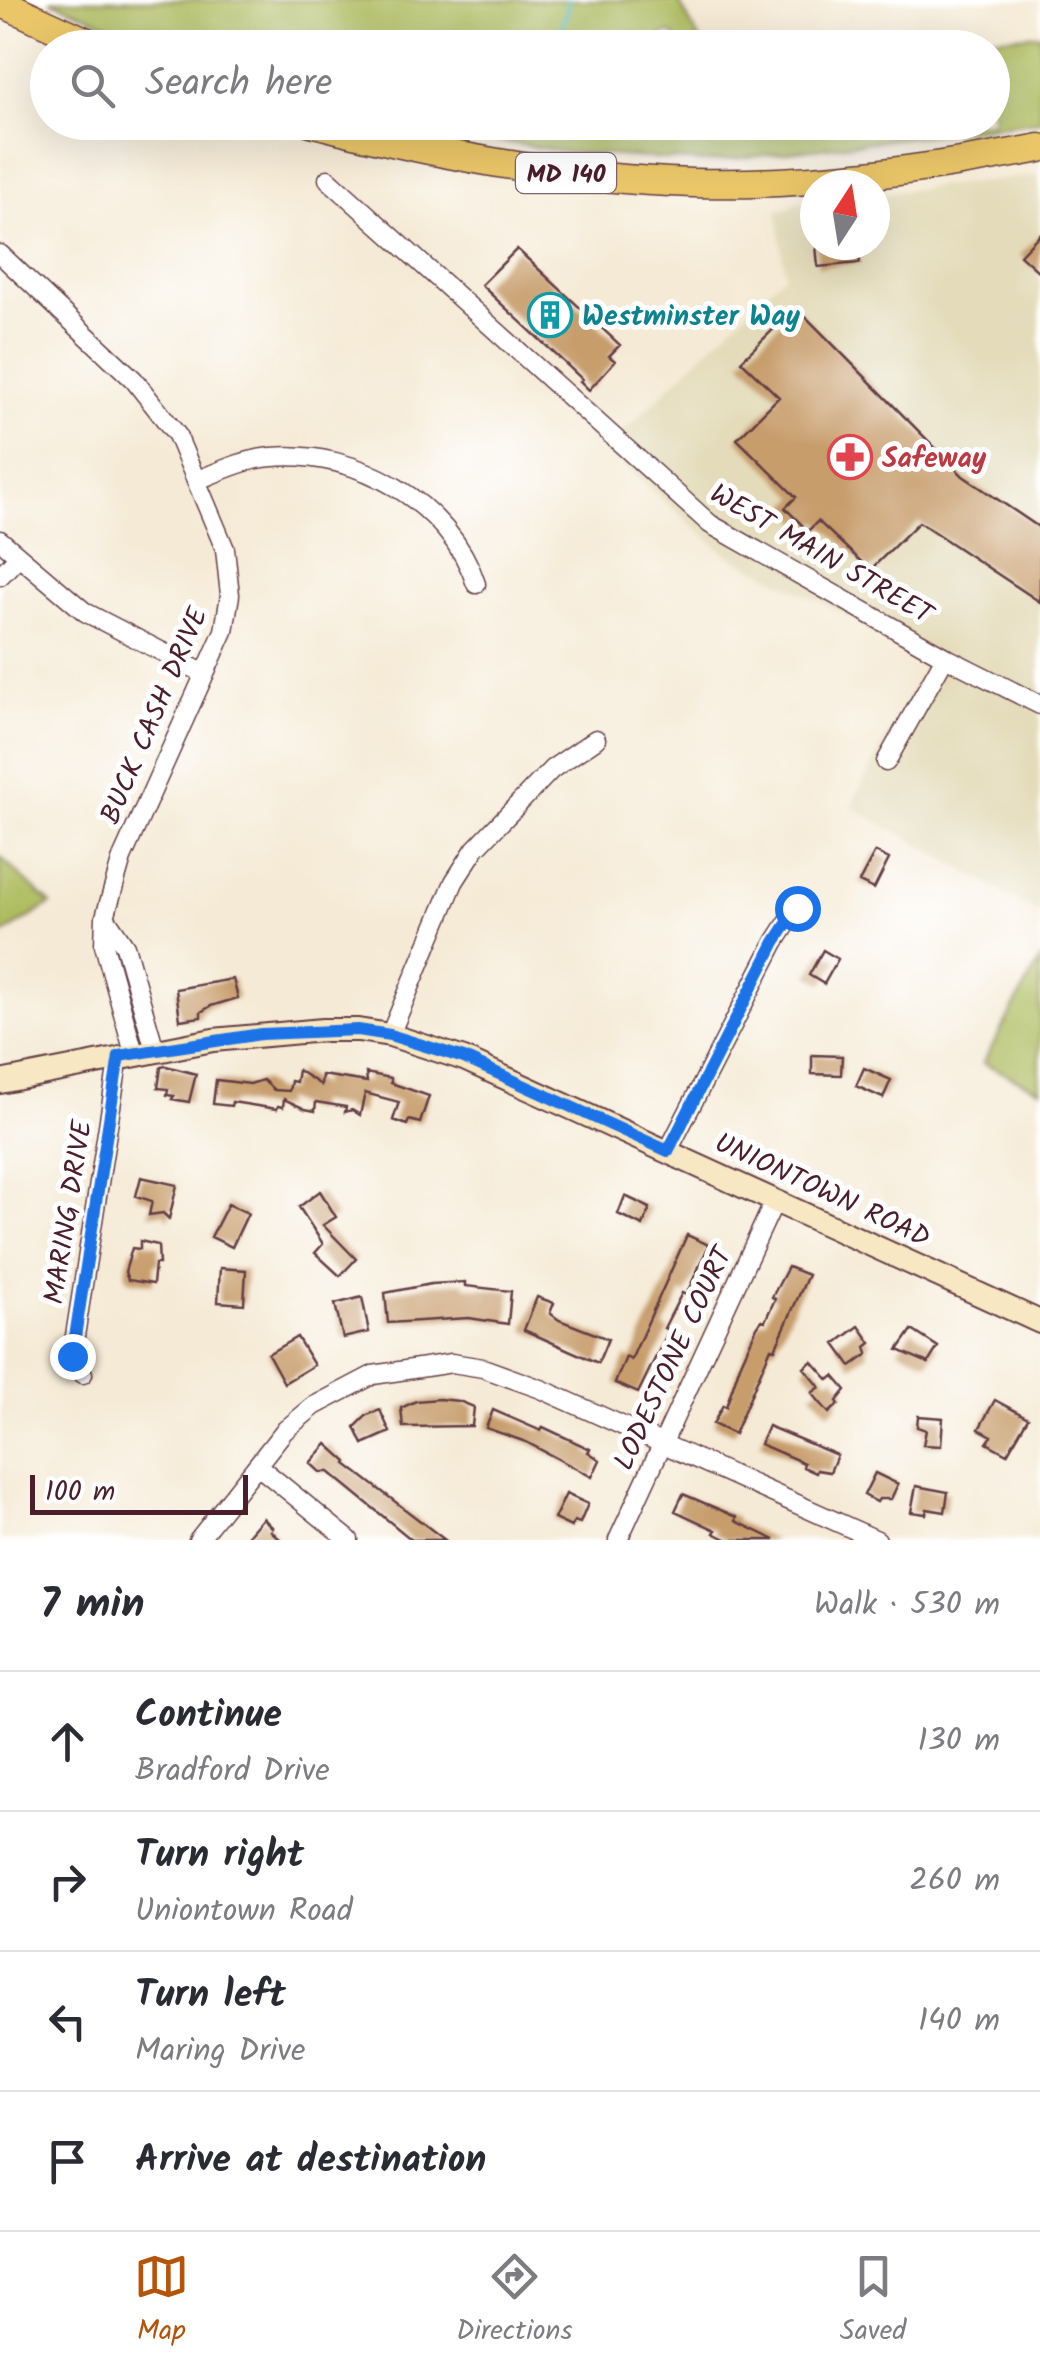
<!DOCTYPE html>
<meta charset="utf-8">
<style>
:root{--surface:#fff;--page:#f2f2f3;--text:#2b2b33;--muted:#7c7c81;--line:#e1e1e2;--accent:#b45309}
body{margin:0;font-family:Kalam,sans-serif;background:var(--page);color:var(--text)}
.compass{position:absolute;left:800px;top:170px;width:90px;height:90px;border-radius:50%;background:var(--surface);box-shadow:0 10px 40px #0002;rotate:12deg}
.scale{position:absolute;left:30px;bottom:25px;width:218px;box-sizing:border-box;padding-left:10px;border:5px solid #4a1f2b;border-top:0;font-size:28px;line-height:35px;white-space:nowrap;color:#4a1f2b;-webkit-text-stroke:8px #fff;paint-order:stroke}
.stop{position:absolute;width:30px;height:30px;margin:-22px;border:8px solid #1a73e8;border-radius:50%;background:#fff}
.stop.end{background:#1a73e8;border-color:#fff;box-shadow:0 2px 10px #0008}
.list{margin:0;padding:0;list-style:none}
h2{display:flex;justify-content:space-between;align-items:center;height:130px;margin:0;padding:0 40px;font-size:42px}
h2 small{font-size:32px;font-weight:400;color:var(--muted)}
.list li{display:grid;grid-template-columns:65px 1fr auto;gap:30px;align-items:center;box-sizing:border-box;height:140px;padding:0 40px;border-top:2px solid var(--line)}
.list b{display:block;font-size:38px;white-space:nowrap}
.list p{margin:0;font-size:32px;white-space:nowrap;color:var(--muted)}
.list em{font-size:32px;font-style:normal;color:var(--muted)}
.icon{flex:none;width:55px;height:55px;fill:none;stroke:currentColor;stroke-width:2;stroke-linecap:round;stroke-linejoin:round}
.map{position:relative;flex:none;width:1040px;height:1540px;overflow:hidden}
.search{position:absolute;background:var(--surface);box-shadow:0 10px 40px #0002;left:30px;right:30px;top:30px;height:110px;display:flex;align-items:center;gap:25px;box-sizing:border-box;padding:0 35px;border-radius:55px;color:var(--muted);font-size:38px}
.sheet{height:690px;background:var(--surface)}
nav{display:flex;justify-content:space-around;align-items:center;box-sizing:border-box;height:140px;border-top:2px solid var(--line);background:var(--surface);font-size:28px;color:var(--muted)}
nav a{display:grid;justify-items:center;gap:5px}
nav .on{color:var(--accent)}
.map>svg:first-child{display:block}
</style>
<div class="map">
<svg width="1040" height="1540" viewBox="0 0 1040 1540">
<rect width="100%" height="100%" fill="#fff"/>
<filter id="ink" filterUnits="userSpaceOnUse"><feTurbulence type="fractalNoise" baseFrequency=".01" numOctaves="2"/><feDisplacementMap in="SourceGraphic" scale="20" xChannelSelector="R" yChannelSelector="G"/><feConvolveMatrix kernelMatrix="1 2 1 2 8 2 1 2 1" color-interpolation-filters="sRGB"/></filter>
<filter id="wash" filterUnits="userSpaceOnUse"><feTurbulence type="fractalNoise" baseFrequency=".0048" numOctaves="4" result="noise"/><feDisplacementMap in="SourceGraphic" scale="40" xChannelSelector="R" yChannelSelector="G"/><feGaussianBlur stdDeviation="2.25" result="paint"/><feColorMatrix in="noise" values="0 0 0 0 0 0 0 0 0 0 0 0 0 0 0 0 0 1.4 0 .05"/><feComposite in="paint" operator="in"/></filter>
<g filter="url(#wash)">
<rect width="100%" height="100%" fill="#f5ead5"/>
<path fill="#e4dbba" d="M1040 175V914L851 806 929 657 726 554 605 450 785 274 777 210 792 208 793 204 815 201V245H875V194Z"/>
<path fill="#adbc5f" stroke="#7c6e45" stroke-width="2.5" d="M50 0H678L703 47H681L674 36 668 33 645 48 160 47Z
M1040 34V121L707 162 564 152 395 123 992 122V48L874 47Z
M0 857 51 904 0 936Z
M1040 960V1090L983 1063Z"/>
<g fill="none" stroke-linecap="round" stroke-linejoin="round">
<path stroke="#4fbdc8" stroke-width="4" d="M557 38 567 13 568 0"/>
</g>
<g id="blocks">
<path fill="#c79d6c" d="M1040 234V273L1020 255Z
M816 245H858L860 263 818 267Z
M517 249 620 345 609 356 615 361 589 390 580 381 582 379 481 285Z
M796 307 963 476 1040 528V602L919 522 870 570 818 521 808 531 785 508 796 497 737 439 779 397 741 361Z
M875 852 889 859 874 889 859 882Z
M823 950 838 959 824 984 809 975Z
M233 979 238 998 211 1006 201 1012V1017L180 1020 176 989Z
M812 1055 842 1056 841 1075 812 1074Z
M166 1066 196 1074 189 1102 172 1099 174 1096 167 1095 168 1089 158 1088 161 1067Z
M864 1068 891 1080 883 1098 856 1086Z
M298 1070 321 1085 322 1075 367 1082 366 1073 391 1078V1083L429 1096 420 1123 409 1120 407 1125 393 1120 399 1102 365 1093 360 1115 352 1110 345 1112 346 1107 316 1102 315 1111 305 1109 284 1099 283 1107 278 1106 277 1109 232 1102 231 1106 213 1104 216 1080 250 1084 263 1080 274 1090 289 1091 291 1081 296 1082Z
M141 1177 177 1185 169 1219 163 1213 149 1215 152 1201 136 1196Z
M320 1191 336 1217 323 1225 356 1259 340 1276 315 1253 323 1244 299 1207Z
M625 1196 650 1208 643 1226 618 1214Z
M228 1204 248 1213 232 1247 211 1237Z
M687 1235 709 1245 686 1295 682 1293 664 1328 669 1330 638 1393 615 1383 626 1357 631 1360Z
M140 1241 158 1245 159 1264H155L153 1284 128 1280 125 1272 132 1248 140 1249Z
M788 1267 808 1275 775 1349 771 1348 734 1434 713 1424 723 1405 726 1407 740 1365 757 1327 762 1320 765 1321 775 1299 772 1297Z
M220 1268 246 1270 244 1304 218 1302Z
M465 1282V1286L511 1291 508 1324 469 1318 388 1323 385 1293 431 1284Z
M362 1297 369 1332 343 1338 335 1304Z
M537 1297 554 1303 550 1313 559 1320 608 1339 598 1363 524 1330Z
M859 1326 871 1343 866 1347 868 1354 851 1366 835 1344Z
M912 1330 938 1347 928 1363 898 1350Z
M297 1337 314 1365 284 1383 268 1354Z
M812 1361 829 1380 834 1376 846 1390 837 1401 839 1404 829 1413 812 1393 820 1387 804 1368Z
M439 1399 459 1401 474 1407 472 1426 403 1427 401 1408 416 1401Z
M995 1400 1028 1418 1007 1454 987 1443 992 1436 979 1429Z
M380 1410 390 1432 363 1444 355 1427 367 1415Z
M493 1410 541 1431 543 1427 590 1449 588 1452 600 1460 592 1477 526 1442 486 1428Z
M918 1416 943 1418 941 1446 923 1445 926 1430 917 1427Z
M768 1426 837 1455 830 1472 817 1470 816 1473 803 1467 804 1463 760 1444Z
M327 1444 347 1462 346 1464 445 1540H412L329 1472H320L310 1463Z
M875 1473 898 1484 891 1499H879L877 1502 864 1495Z
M916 1486 948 1492 945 1512 927 1509 926 1514 911 1512Z
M566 1494 588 1504 580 1523 574 1521 571 1527 554 1519Z
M683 1494 737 1517 736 1521 775 1540H728L714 1533 716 1530 675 1511Z
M263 1518 273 1528 271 1531 281 1540H244Z"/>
</g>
</g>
<g filter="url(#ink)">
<use href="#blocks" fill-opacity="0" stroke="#643d44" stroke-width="2.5"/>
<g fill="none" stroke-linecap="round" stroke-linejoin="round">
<defs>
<path id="minor" d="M328 179 710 524 945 657 1040 705
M0 254 134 380 177 435 225 549 230 595 224 631 122 858 105 917 104 945 134 1053
M198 480C222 470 246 459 272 457 356 449 450 503 476 584
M0 540 85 612 205 674
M0 576 18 557
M886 762 945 657
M105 917 125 946 155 1050
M390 1035 454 882 475 849 552 769 596 739
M668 1151 775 942 797 908
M83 1374 72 1355 119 1056
M258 1466 349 1540
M198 1540 284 1431 314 1406 373 1375 452 1363 483 1368 541 1389 877 1540
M618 1540 775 1200"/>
<path id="secondary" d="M0 1082 213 1040 323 1030H358L390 1035 464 1059 1040 1322"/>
<path id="trunk" d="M0 2 100 48
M311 122C435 155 563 179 693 183 809 186 926 170 1040 148"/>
</defs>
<use href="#minor" stroke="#643d44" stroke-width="21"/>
<use href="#secondary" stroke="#643d44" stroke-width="26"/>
<use href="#trunk" stroke="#643d44" stroke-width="31"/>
<use href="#minor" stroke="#fff" stroke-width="18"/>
<use href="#secondary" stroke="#f7e8c3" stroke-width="22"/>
<use href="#trunk" stroke="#eac669" stroke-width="28"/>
</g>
</g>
<g fill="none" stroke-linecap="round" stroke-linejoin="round" filter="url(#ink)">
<path stroke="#1a73e8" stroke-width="12" d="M72 1356 119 1056 261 1034 358 1030 390 1035 464 1058 668 1151 775 942 797 908"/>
</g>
<defs>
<symbol id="building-ring" viewBox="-11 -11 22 22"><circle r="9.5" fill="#fff" stroke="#0f9aa8" stroke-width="1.5"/><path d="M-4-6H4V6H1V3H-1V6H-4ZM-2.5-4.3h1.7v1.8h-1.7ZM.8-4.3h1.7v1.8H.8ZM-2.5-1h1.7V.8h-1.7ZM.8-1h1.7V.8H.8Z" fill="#0f9aa8"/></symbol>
<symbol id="pharmacy-ring" viewBox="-11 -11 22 22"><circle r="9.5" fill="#fff" stroke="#e0444e" stroke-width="1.5"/><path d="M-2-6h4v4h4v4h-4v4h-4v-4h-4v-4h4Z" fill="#e0444e"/></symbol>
</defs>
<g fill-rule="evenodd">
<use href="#building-ring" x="525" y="290" width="50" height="50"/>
<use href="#pharmacy-ring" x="825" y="432" width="50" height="50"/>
</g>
<g text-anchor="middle" stroke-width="10" stroke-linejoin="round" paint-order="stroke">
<rect fill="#fff" stroke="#80626b" stroke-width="2.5" x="516" y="153" width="100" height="40" rx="8"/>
<g font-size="25" font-weight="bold" fill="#4a1f2b">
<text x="566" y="182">MD 140</text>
</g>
<g font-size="28" font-weight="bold" fill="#0d838f" stroke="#fff" text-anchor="start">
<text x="582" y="325">Westminster Way</text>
</g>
<g font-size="28" font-weight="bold" fill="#be3a42" stroke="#fff" text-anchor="start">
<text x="882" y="467">Safeway</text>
</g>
<g font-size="28" fill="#4a1f2b" stroke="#fff">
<text transform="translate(822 553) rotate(30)" y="10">WEST MAIN STREET</text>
<text transform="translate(153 715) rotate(-67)" y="10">BUCK CASH DRIVE</text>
<text transform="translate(823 1189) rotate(25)" y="10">UNIONTOWN ROAD</text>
<text transform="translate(67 1212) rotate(-81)" y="10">MARING DRIVE</text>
<text transform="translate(672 1358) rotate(-65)" y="10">LODESTONE COURT</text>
</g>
</g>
</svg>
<svg class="compass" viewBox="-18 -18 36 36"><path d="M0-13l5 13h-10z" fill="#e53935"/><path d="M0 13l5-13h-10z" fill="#7c7c81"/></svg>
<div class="scale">100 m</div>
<div class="stop" style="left:797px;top:908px"></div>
<div class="stop end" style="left:72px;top:1356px"></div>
<div class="search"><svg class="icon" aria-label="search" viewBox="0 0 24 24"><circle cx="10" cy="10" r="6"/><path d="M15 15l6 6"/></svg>Search here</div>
</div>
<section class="sheet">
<h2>7 min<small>Walk · 530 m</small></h2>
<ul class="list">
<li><svg class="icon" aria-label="ahead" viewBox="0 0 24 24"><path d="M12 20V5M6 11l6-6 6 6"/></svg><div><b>Continue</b><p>Bradford Drive</p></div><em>130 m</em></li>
<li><svg class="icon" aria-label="right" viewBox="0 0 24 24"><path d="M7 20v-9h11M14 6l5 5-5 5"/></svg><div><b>Turn right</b><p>Uniontown Road</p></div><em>260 m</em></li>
<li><svg class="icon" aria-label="left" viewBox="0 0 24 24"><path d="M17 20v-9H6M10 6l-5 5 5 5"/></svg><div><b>Turn left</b><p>Maring Drive</p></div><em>140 m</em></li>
<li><svg class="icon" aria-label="arrive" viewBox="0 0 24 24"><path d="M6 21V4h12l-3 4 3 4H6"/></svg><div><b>Arrive at destination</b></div></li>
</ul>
</section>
<nav>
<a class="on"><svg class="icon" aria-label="map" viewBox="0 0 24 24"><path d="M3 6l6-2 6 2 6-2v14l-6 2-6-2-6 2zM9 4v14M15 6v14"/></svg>Map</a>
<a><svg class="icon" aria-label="directions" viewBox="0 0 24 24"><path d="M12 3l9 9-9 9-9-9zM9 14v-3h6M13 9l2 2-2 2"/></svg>Directions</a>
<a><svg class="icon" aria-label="saved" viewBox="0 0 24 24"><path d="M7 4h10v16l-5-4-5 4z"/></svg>Saved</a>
</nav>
